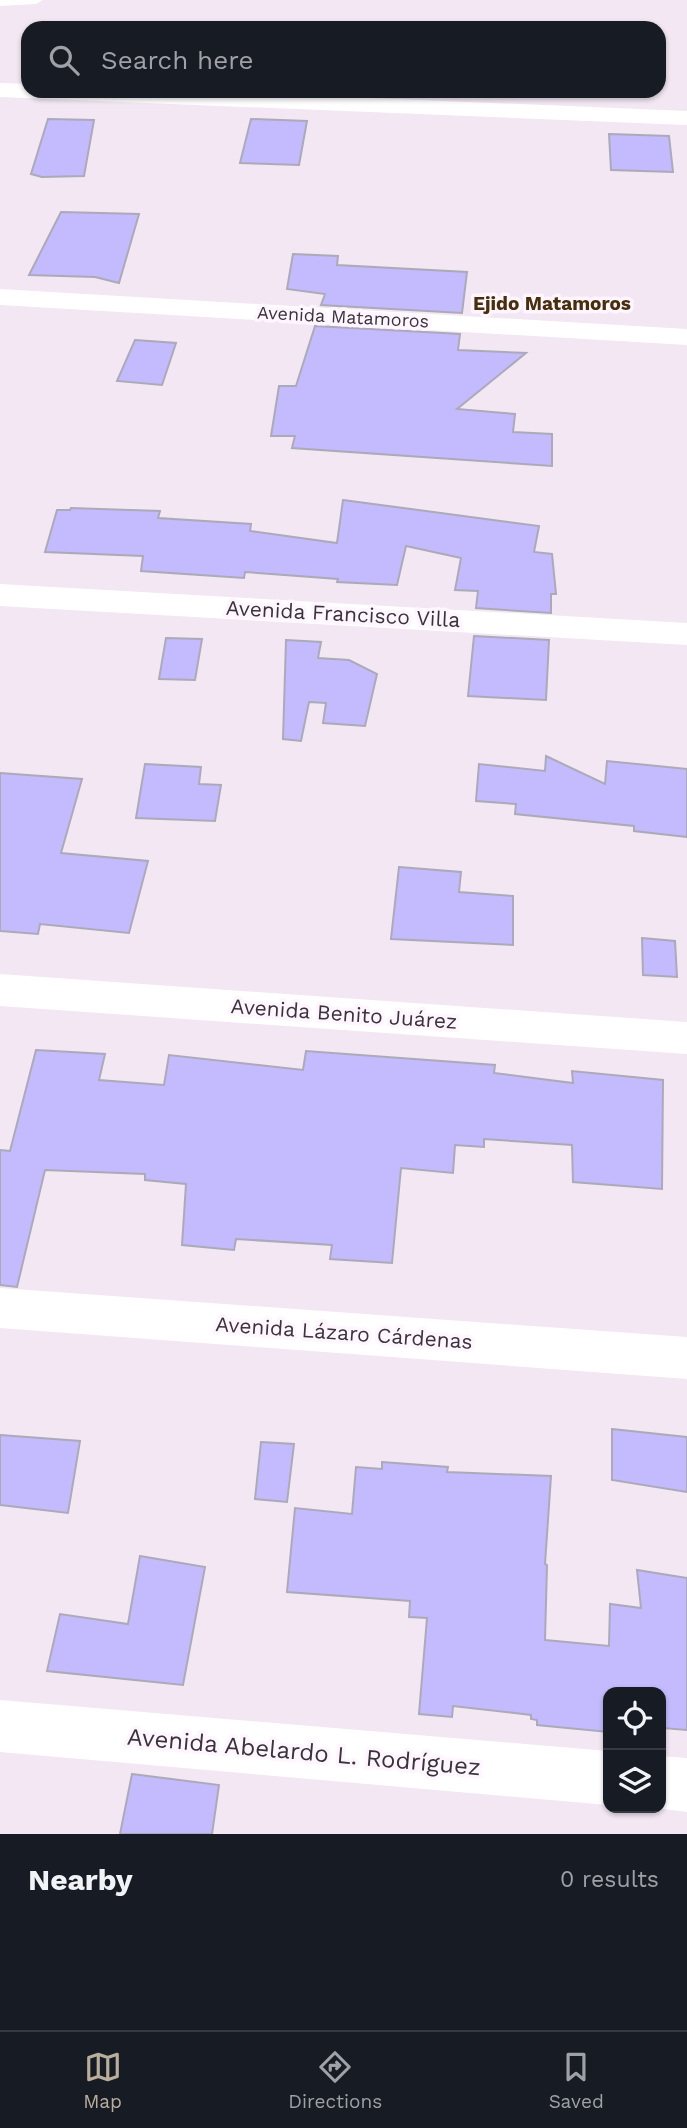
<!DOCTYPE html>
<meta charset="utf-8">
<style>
:root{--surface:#171b24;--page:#242831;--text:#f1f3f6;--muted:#9ea1a6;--line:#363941;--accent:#b9ad9b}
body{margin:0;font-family:"Work Sans",sans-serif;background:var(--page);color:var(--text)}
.controls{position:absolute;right:21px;bottom:21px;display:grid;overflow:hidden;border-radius:14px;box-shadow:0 2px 5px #0004}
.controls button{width:63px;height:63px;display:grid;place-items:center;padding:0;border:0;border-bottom:2px solid var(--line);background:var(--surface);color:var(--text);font:35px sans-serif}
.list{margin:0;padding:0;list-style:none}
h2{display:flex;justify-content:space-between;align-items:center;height:91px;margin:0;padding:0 28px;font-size:30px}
h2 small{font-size:23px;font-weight:400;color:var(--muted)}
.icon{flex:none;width:38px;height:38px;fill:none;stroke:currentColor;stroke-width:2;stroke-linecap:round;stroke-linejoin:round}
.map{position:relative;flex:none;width:687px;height:1834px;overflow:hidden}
.search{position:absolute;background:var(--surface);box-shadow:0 2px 5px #0004;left:21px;right:21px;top:21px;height:77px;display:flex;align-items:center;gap:18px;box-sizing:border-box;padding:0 24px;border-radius:21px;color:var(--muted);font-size:26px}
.sheet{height:196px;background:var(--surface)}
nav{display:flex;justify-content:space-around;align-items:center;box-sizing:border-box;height:98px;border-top:2px solid var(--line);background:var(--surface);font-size:19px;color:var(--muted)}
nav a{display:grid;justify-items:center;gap:4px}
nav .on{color:var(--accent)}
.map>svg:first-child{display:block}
</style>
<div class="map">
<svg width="687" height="1834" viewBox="0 0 687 1834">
<rect width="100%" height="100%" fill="#f2e7f3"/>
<path fill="#c4bbff" stroke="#acaab8" stroke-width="2" d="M48 119 94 120 84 176 42 177 31 174Z
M251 119 307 121 299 165 240 163Z
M609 134 669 136 673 172 611 170Z
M61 212 139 214 119 283 95 277 29 275Z
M293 254 338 256 337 265 467 272 462 313 321 305 325 294 287 289Z
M315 326 460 334 458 350 526 353 457 409 515 414 513 432 552 434V466L292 448 295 436H271L279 386H296Z
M135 340 176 343 162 385 117 381Z
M343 500 539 526 534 552 552 554 556 594H551V613L476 608 478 591 455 590 461 558 406 546 397 585 337 582 338 579 245 572 244 578 141 571 143 556 45 552 57 510H70L71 508 160 511 158 518 251 524 250 531 337 543Z
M474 636 549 640 546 700 468 696Z
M166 638 202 639 195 680 159 679Z
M286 640 321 642 318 658 349 660 377 674 365 726 323 723 326 703 309 702 301 741 283 739Z
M546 756 605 784 607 761 687 769V837L634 831V826L515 814 516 804 476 801 479 764 545 771Z
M145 764 201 767 199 784 221 785 215 821 136 818Z
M0 773 82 779 61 853 148 861 129 933 40 924 38 934 0 931Z
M399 867 461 872 459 892 513 896V945L391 939Z
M642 938 675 941 677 977 643 975Z
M36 1050 105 1054 99 1080 164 1085 169 1055 303 1070 306 1051 495 1065 494 1073 573 1083 572 1071 663 1080 662 1189 573 1182 572 1145 484 1139V1147L455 1145 453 1173 401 1168 392 1263 330 1259 332 1245 236 1239 234 1250 182 1245 186 1184 145 1180V1174L45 1170 17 1287 0 1285V1150L10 1151Z
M612 1429 687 1437V1492L612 1480Z
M0 1435 80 1441 68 1513 0 1505Z
M261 1442 294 1444 287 1502 255 1499Z
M382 1462 448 1467 447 1472 551 1476 545 1564 547 1565 545 1640 609 1646 610 1604 641 1608 637 1570 687 1578V1730L663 1728 664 1737H661V1692H608V1732L537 1725V1720L531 1719V1715L453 1706 452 1717 419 1714 427 1618 409 1617 410 1601 287 1592 295 1508 352 1514 356 1467 382 1469Z
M140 1556 205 1567 183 1685 47 1671 60 1614 128 1624Z
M132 1774 219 1785 212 1834H120Z"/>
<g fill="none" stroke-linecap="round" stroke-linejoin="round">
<path fill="#fff" fill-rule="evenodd" d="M0 0H43L36 4 0 6Z"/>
<path fill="#fff" fill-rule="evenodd" d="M0 83 28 84V91H202L687 111V125L0 97Z
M0 289 687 329V345L0 305Z
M0 584 687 623V645L0 606Z
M0 974 687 1022V1054L0 1006Z
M0 1288 687 1337V1379L0 1328Z
M0 1700 608 1751V1805L0 1752Z
M661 1756 687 1758V1812L656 1808H661Z"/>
</g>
<g text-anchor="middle" stroke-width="7" stroke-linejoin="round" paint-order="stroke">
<g font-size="18" fill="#393439" stroke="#fef5ff">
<text transform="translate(343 317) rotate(3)" y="6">Avenida Matamoros</text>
</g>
<g font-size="19" font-weight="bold" fill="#462f0b" stroke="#fef5ff">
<text x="552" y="310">Ejido Matamoros</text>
</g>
<g font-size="21" fill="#393439" stroke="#fef5ff">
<text transform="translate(343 614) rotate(3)" y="7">Avenida Francisco Villa</text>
<text transform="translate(344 1014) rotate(4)" y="7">Avenida Benito Juárez</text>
<text transform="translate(344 1333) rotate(4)" y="7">Avenida Lázaro Cárdenas</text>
</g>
<g font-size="24" fill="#393439" stroke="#fef5ff">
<text transform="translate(304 1752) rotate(5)" y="8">Avenida Abelardo L. Rodríguez</text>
</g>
</g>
</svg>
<div class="controls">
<button><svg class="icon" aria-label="locate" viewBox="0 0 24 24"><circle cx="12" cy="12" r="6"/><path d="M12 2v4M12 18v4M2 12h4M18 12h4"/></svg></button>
<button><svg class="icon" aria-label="layers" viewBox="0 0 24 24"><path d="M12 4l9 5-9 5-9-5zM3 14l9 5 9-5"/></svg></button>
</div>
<div class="search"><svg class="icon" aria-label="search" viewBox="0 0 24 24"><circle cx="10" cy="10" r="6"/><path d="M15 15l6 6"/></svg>Search here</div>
</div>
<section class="sheet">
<h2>Nearby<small>0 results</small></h2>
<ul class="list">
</ul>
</section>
<nav>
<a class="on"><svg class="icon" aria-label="map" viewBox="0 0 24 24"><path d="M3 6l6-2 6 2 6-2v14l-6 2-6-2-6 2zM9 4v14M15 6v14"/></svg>Map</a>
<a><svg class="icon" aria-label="directions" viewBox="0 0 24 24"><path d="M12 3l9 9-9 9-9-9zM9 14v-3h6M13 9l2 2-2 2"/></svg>Directions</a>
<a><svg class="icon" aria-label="saved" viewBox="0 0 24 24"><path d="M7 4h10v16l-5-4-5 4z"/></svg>Saved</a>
</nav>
